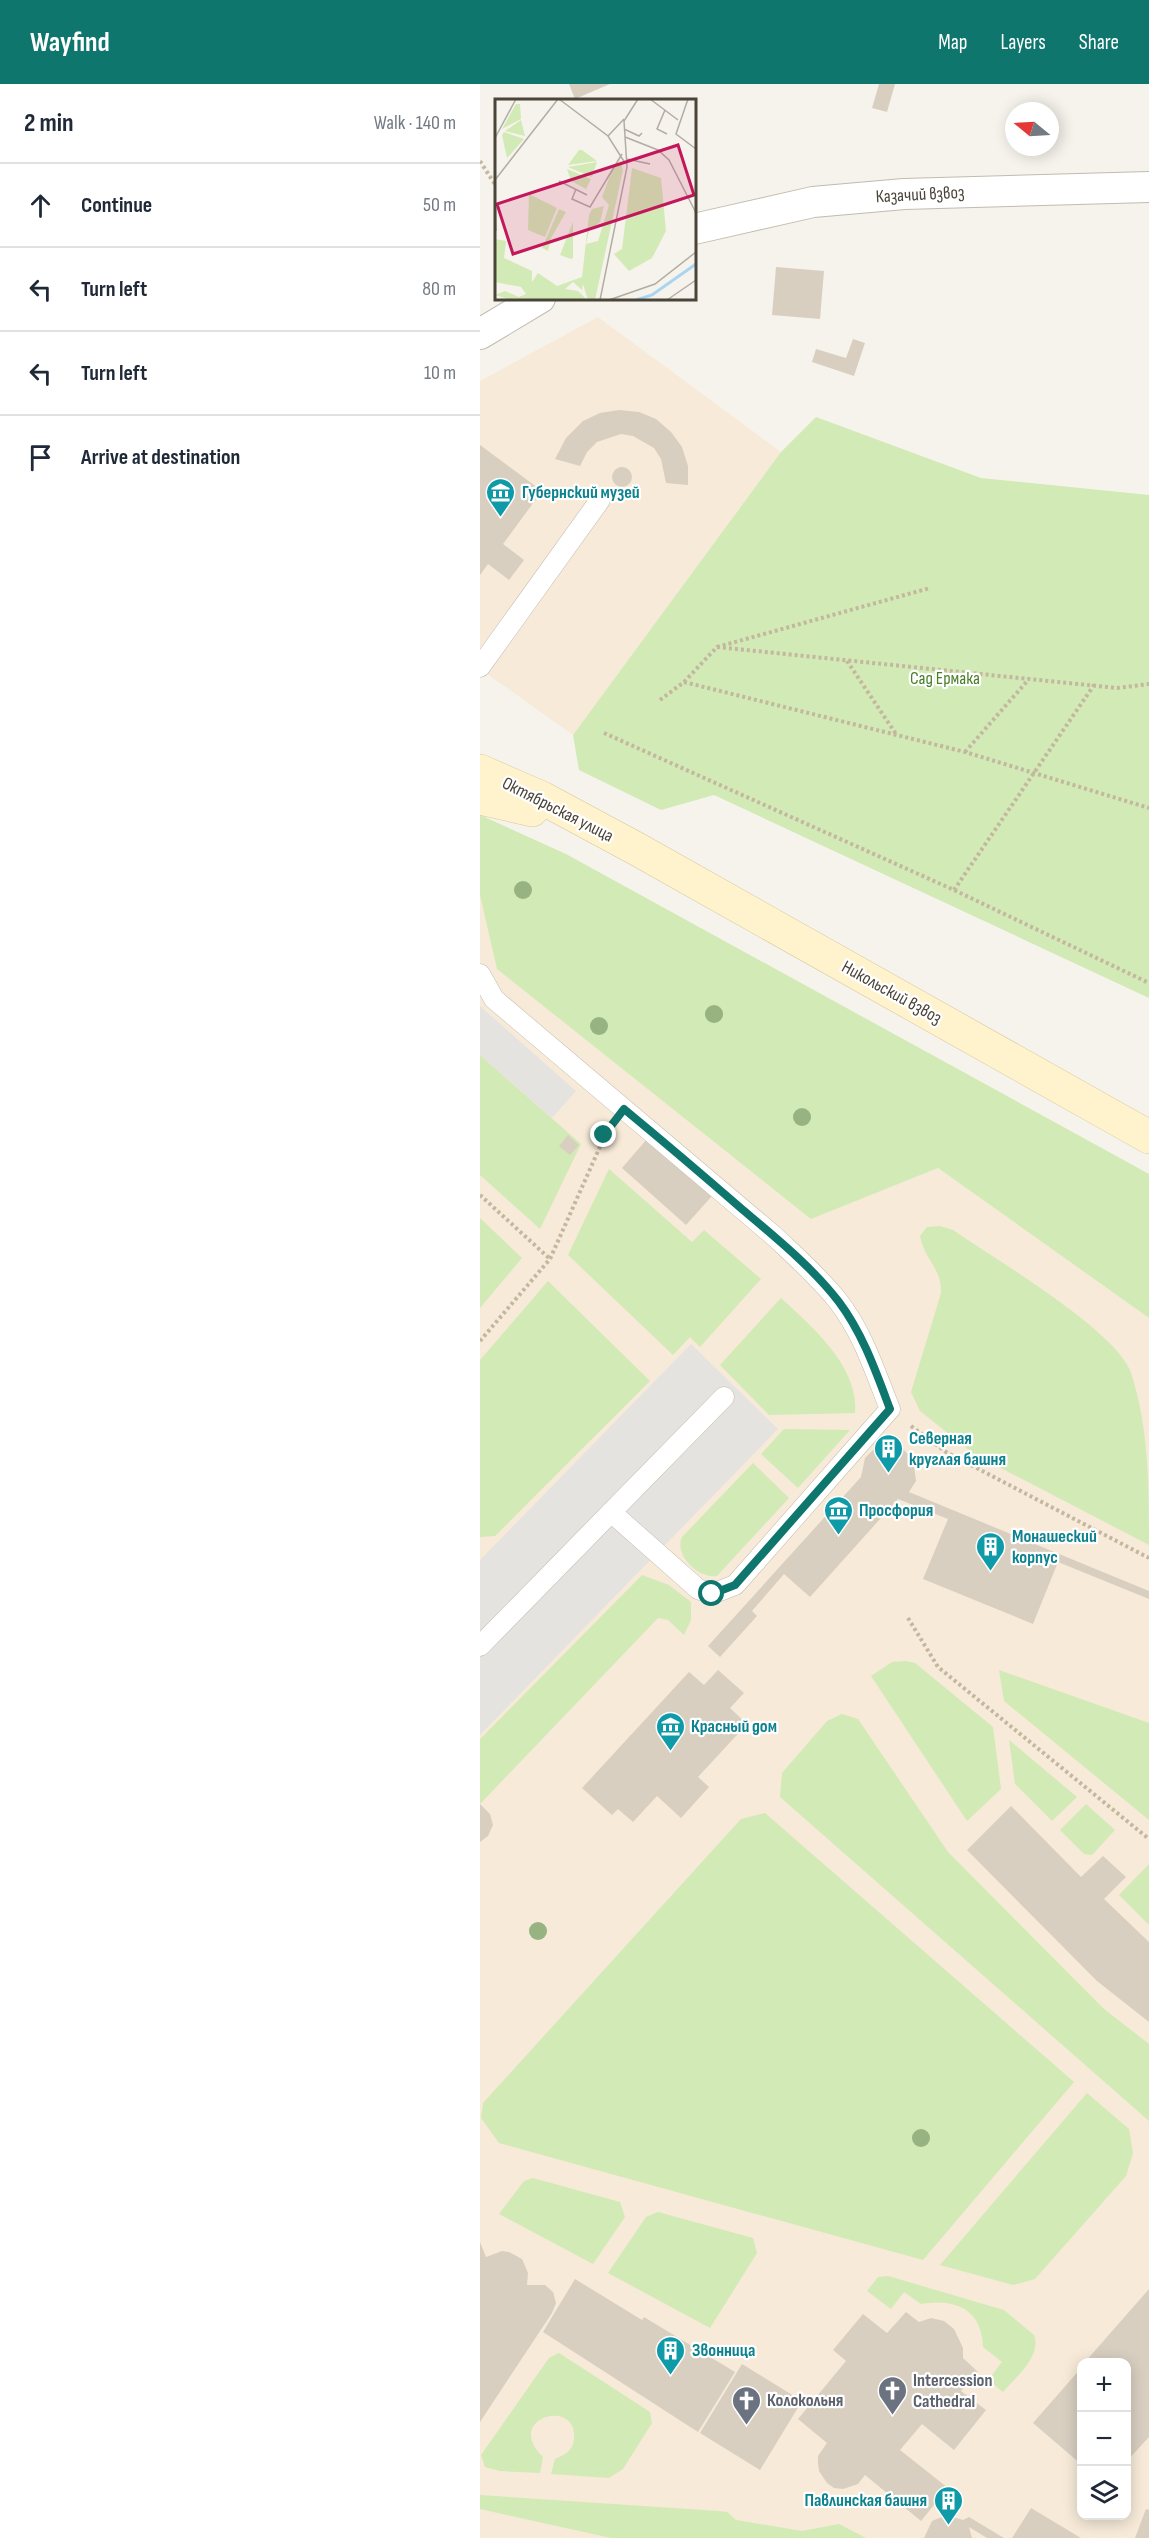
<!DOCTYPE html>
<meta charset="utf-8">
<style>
:root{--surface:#fff;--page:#f6f6f7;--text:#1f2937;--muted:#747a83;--line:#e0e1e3;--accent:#0f766e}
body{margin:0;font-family:"Sofia Sans Condensed",sans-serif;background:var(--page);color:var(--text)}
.controls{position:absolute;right:18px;bottom:18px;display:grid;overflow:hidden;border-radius:12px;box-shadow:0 3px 15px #0003}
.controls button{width:54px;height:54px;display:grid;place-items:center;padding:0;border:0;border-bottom:2px solid var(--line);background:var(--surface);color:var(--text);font:30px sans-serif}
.compass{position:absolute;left:525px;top:18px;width:54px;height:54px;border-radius:50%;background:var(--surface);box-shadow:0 3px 15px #0003;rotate:288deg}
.stop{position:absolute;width:18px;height:18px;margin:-14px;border:4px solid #0f766e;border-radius:50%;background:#fff}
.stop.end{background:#0f766e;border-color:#fff;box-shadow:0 2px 6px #0008}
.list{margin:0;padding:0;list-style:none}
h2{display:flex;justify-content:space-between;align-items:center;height:78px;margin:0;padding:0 24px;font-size:26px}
h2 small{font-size:20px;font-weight:400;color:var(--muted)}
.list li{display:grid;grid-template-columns:39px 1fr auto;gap:18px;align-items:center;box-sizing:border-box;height:84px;padding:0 24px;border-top:2px solid var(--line)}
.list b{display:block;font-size:22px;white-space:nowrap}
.list em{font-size:20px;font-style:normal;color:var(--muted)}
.icon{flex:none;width:33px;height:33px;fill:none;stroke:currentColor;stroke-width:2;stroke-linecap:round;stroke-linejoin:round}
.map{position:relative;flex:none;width:669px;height:2454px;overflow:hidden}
header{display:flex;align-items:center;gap:36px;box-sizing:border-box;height:84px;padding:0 30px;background:var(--accent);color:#fff}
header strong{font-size:28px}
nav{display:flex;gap:33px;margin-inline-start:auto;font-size:21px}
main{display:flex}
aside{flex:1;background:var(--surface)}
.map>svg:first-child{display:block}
</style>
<header>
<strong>Wayfind</strong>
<nav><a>Map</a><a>Layers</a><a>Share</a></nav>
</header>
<main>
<aside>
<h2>2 min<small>Walk · 140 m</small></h2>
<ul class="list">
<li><svg class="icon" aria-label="ahead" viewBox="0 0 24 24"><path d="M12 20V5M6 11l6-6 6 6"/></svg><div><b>Continue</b></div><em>50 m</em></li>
<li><svg class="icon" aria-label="left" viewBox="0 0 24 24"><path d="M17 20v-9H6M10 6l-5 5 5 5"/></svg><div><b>Turn left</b></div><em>80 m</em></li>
<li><svg class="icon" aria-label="left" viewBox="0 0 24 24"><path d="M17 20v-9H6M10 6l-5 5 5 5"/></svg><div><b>Turn left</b></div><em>10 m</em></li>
<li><svg class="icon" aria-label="arrive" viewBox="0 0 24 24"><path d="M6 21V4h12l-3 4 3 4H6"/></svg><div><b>Arrive at destination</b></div></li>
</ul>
</aside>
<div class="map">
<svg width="669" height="2454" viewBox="0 0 669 2454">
<rect width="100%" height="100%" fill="#f6f3ec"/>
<path fill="#f7ead8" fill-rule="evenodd" d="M118 233 301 368 93 651 0 585V297Z
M0 811 331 1135 458 1084 669 1234V2454H0ZM602 2278H646V2432H602Z"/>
<path fill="#d2eab5" d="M336 333 501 394 669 411V914L234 711 181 726 99 686 93 651 301 368Z
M0 731 86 770 669 1090V1234L458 1084 331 1135 17 885 0 811Z
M0 971 101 1060 60 1145 0 1091Z
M129 1085 212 1158 224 1146 281 1195 220 1263 210 1253 193 1271 88 1171Z
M0 1134 42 1174 0 1224Z
M460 1142 473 1146C515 1175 631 1243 650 1286 669 1341 669 1402 669 1461L494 1370 440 1327 431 1308 461 1209C462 1184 445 1177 440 1152L447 1143Z
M68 1197 170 1297 15 1452 0 1453V1276Z
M301 1214C332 1243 379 1282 375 1329L289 1331 240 1281Z
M304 1345 370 1346 318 1404 281 1370Z
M273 1379 309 1414 237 1492C218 1495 194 1471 202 1453Z
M162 1491 189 1501 211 1518V1536L204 1551 188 1536 178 1534 0 1720V1655Z
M426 1577 435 1579 513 1643 521 1705 487 1737 391 1592 412 1578Z
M519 1586 669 1639V1736L524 1617Z
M362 1630 378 1635 468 1768 624 1925 669 1960V2037L300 1713 302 1689 347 1637Z
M529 1656 597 1713 572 1737 535 1700Z
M606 1720 635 1746 612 1771 604 1770 580 1746Z
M285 1729 594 1998 443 2176 19 2059 1 2034 3 2019 261 1735Z
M669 1780V1841L639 1811Z
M607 2009 649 2045 653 2069 646 2092 555 2195 533 2201 460 2181Z
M53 2094 140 2118 145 2133 113 2180 19 2130 44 2097Z
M178 2128 273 2154 277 2169 230 2244 128 2189 166 2133Z
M408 2192 524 2226 554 2251C562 2272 535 2294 523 2308L508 2296 522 2278 503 2263C502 2225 475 2214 441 2220L424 2208 411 2225 387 2207 398 2193Z
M79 2269 170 2328 172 2339 143 2385 129 2394 71 2390 75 2375C84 2371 92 2368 94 2356 99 2312 22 2334 63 2373L60 2389 20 2387 5 2383 1 2371 69 2274Z
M0 2411 238 2427 247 2428 256 2436 322 2447 359 2440 386 2454H131L0 2425Z"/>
<path fill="#e5e3e0" d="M0 922 96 1007 72 1034 0 971Z
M211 1260 298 1345 0 1651V1476Z"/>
<path fill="#d8cfc1" d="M89 0H130L95 15Z
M399 0H415L407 28 392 24Z
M296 183 344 187 340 235 292 231Z
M373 255 385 259 374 292 332 278 336 265 366 274Z
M139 326 159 328 176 335 191 348 202 363 208 382V401L186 399 181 375 174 364 153 352 141 350 117 358 107 368 100 382 75 375 86 354 103 337 120 329Z
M0 361 62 407 23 460 44 476 29 496 8 480 0 491Z
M132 393a10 10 0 1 1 20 0a10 10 0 1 1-20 0Z
M88 1051 99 1061 90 1071 79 1062Z
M167 1055 232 1112 206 1141 142 1084Z
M402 1362 423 1365 433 1375 436 1397 429 1408 669 1507V1515L578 1478 553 1540 443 1495 468 1435 418 1415 330 1513 304 1490 272 1527 277 1532 240 1573 228 1562 381 1393 385 1374 395 1364Z
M238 1586 264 1609 250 1624 267 1640 218 1693 229 1703 201 1734 177 1712 153 1738 138 1725 132 1731 102 1704 209 1588 224 1601Z
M0 1720 10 1730 13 1741 8 1752 0 1758Z
M531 1722 601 1793 623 1772 646 1793 624 1815 669 1858V1938L617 1897 487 1766Z
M0 2158 6 2173 22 2167 29 2168 42 2175 48 2189 47 2201H65L73 2208 76 2219 72 2229 0 2338Z
M95 2195 162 2236 164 2233 255 2288 218 2348 63 2248Z
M669 2205V2353L646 2378V2278H605Z
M426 2228 439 2238 451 2234 464 2237 474 2245 483 2264V2274L498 2288 481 2307 506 2326 474 2366 442 2340 420 2366 468 2404 441 2437 385 2391 378 2400 363 2405 354 2404 347 2399 339 2387 338 2379V2372L347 2359 318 2335 366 2277 353 2266 383 2230 407 2249Z
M262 2280 322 2317 280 2386 220 2349Z
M602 2283V2381L553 2339Z
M551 2424 601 2454H532Z
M666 2425 669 2426V2454H655Z
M467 2431 483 2436 489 2433 524 2454H507L489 2443 492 2454H444L452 2437Z"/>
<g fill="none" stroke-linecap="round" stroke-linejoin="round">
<defs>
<path id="service" d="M0 583 120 416
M0 890 14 915 294 1152C316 1173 339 1193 358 1217 383 1249 395 1288 410 1325L255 1501 232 1510 218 1505 131 1428
M0 1562 244 1313"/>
<path id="pedestrian" d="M214 145 333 118 424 110 669 103
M0 250 60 214"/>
<path id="secondary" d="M0 687 62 714 155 764 669 1053
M0 714 52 726"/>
</defs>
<use href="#service" stroke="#c2bbae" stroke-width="21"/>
<use href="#pedestrian" stroke="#c2bbae" stroke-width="32"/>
<use href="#secondary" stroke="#d6c79b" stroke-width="34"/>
<path stroke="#c4b79f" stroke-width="4" stroke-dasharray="3 3" stroke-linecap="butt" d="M0 77 16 102
M237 563 637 604 669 600
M367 577 416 650
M204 598 485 668 669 724
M180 616 204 598 237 563 450 504
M124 649 474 806 669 899
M485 668 549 595
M474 806 614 601
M0 1111 70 1175
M0 1257 70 1175 127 1047
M431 1342 466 1368 669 1474
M428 1534 458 1583 669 1755"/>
<use href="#service" stroke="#fff" stroke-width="20"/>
<use href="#pedestrian" stroke="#fff" stroke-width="30"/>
<use href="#secondary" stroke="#fff3cd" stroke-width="33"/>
</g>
<g fill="#97b381">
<circle cx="43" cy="806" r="9"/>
<circle cx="234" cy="930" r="9"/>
<circle cx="119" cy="942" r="9"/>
<circle cx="322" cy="1033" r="9"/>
<circle cx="58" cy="1847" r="9"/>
<circle cx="441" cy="2054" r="9"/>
</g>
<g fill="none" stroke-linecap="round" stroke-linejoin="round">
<path stroke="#0f766e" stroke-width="8" d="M124 1051 144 1025C184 1058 224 1092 263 1126 296 1154 332 1183 359 1218 383 1250 396 1288 410 1325L255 1501 232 1510"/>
</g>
<defs>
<symbol id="museum-pin" viewBox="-11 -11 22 30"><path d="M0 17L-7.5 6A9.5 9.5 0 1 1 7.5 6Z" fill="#0f9aa8" stroke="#fff"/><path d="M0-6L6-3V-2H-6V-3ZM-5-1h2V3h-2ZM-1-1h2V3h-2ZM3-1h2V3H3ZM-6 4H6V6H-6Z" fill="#fff"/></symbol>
<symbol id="building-pin" viewBox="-11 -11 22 30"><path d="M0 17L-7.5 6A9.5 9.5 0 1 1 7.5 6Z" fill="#0f9aa8" stroke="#fff"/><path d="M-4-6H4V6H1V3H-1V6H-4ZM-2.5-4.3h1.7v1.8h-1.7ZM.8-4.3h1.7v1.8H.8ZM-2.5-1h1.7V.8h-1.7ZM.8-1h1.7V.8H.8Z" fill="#fff"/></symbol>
<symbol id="church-pin" viewBox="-11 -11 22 30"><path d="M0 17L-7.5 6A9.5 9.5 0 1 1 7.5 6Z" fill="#6b7280" stroke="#fff"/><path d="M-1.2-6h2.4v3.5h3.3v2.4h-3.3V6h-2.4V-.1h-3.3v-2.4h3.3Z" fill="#fff"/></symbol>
</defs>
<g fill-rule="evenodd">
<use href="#museum-pin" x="4" y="392" width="33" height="45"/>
<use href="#building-pin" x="392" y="1348" width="33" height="45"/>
<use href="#museum-pin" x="342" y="1410" width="33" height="45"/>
<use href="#building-pin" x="494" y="1446" width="33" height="45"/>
<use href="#museum-pin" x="174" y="1626" width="33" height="45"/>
<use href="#building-pin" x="174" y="2250" width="33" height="45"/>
<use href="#church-pin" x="396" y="2290" width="33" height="45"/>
<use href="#church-pin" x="250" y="2300" width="33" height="45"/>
<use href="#building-pin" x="452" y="2400" width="33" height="45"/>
</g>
<g text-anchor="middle" stroke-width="4.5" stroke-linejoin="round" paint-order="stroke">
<g font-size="18" fill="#4b4439" stroke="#fff">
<text transform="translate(440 110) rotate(-3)" y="6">Казачий взвоз</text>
<text transform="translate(78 725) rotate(27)" y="6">Октябрьская улица</text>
<text transform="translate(412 908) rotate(29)" y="6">Никольский взвоз</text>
</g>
<g font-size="18" font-weight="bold" fill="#0d838f" stroke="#fff" text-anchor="start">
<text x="42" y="414">Губернский музей</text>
<text x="429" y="1360">Северная<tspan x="429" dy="21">круглая башня</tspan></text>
<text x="379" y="1432">Просфория</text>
<text x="532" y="1458">Монашеский<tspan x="532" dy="21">корпус</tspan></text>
<text x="211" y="1648">Красный дом</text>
<text x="212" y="2272">Звонница</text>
<text x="447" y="2422" text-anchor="end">Павлинская башня</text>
</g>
<g font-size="18" fill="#4a7f2a" stroke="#fff">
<text x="465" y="600">Сад Ермака</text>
</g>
<g font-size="18" font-weight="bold" fill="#5b616d" stroke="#fff" text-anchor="start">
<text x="433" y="2302">Intercession<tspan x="433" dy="21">Cathedral</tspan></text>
<text x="287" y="2322">Колокольня</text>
</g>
</g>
<g transform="translate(15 15)">
<rect width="201" height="201" fill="#f6f3ec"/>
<path d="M21 5H25L26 20 7 30ZM26 21 30 37 10 32ZM9 33 29 40 12 59 7 36ZM84 51H87L102 62 73 66ZM126 61 128 71 100 201H93L88 185 87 191 78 183 70 190 83 192 92 201H17L0 196 10 192 24 198 31 195 26 188 0 183V140L11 142 9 159 37 172V183L43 174 62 187 87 178 94 116 97 110 109 107 105 123 94 132 91 145 103 142 114 106 107 98 118 69ZM102 63 97 78 73 68ZM137 69 166 79 171 132 157 159 134 172 119 155 127 150ZM72 70 96 80 91 90 76 82ZM34 95 62 109 50 138 33 131ZM64 110 71 113 56 139 53 152 47 149ZM78 123V159L76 160 65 156Z" fill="#d2eab5"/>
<path fill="none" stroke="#a9d4f2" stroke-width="3" d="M141 201 157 196 201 165"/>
<path fill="none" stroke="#b2ada4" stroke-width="1.5" d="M64 0 113 37 130 64M155 0 183 21M193 0 181 35 201 50M170 11 162 30 172 35M129 30 144 37 147 34M113 37 129 20M130 38 163 51 174 61 201 114M0 39 21 0M132 60 155 65M0 81 63 0M64 82 92 96M81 90 77 100 95 108 127 55M0 94 1 132M105 201 132 68 129 22 143 0M114 201 160 185 201 153M172 201 201 181"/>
<path fill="#c2185b" fill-opacity="0.15" stroke="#c2185b" stroke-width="3" d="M183 46 199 96 18 155 2 105Z"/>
<rect width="201" height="201" fill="none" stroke="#4b4439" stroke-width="3"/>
</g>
</svg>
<div class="controls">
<button>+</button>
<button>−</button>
<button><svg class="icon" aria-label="layers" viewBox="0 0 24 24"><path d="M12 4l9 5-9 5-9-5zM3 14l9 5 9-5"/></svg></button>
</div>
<svg class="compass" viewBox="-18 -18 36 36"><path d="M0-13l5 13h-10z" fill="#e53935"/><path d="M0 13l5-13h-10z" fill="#747a83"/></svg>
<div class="stop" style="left:232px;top:1510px"></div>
<div class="stop end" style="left:124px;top:1051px"></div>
</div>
</main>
